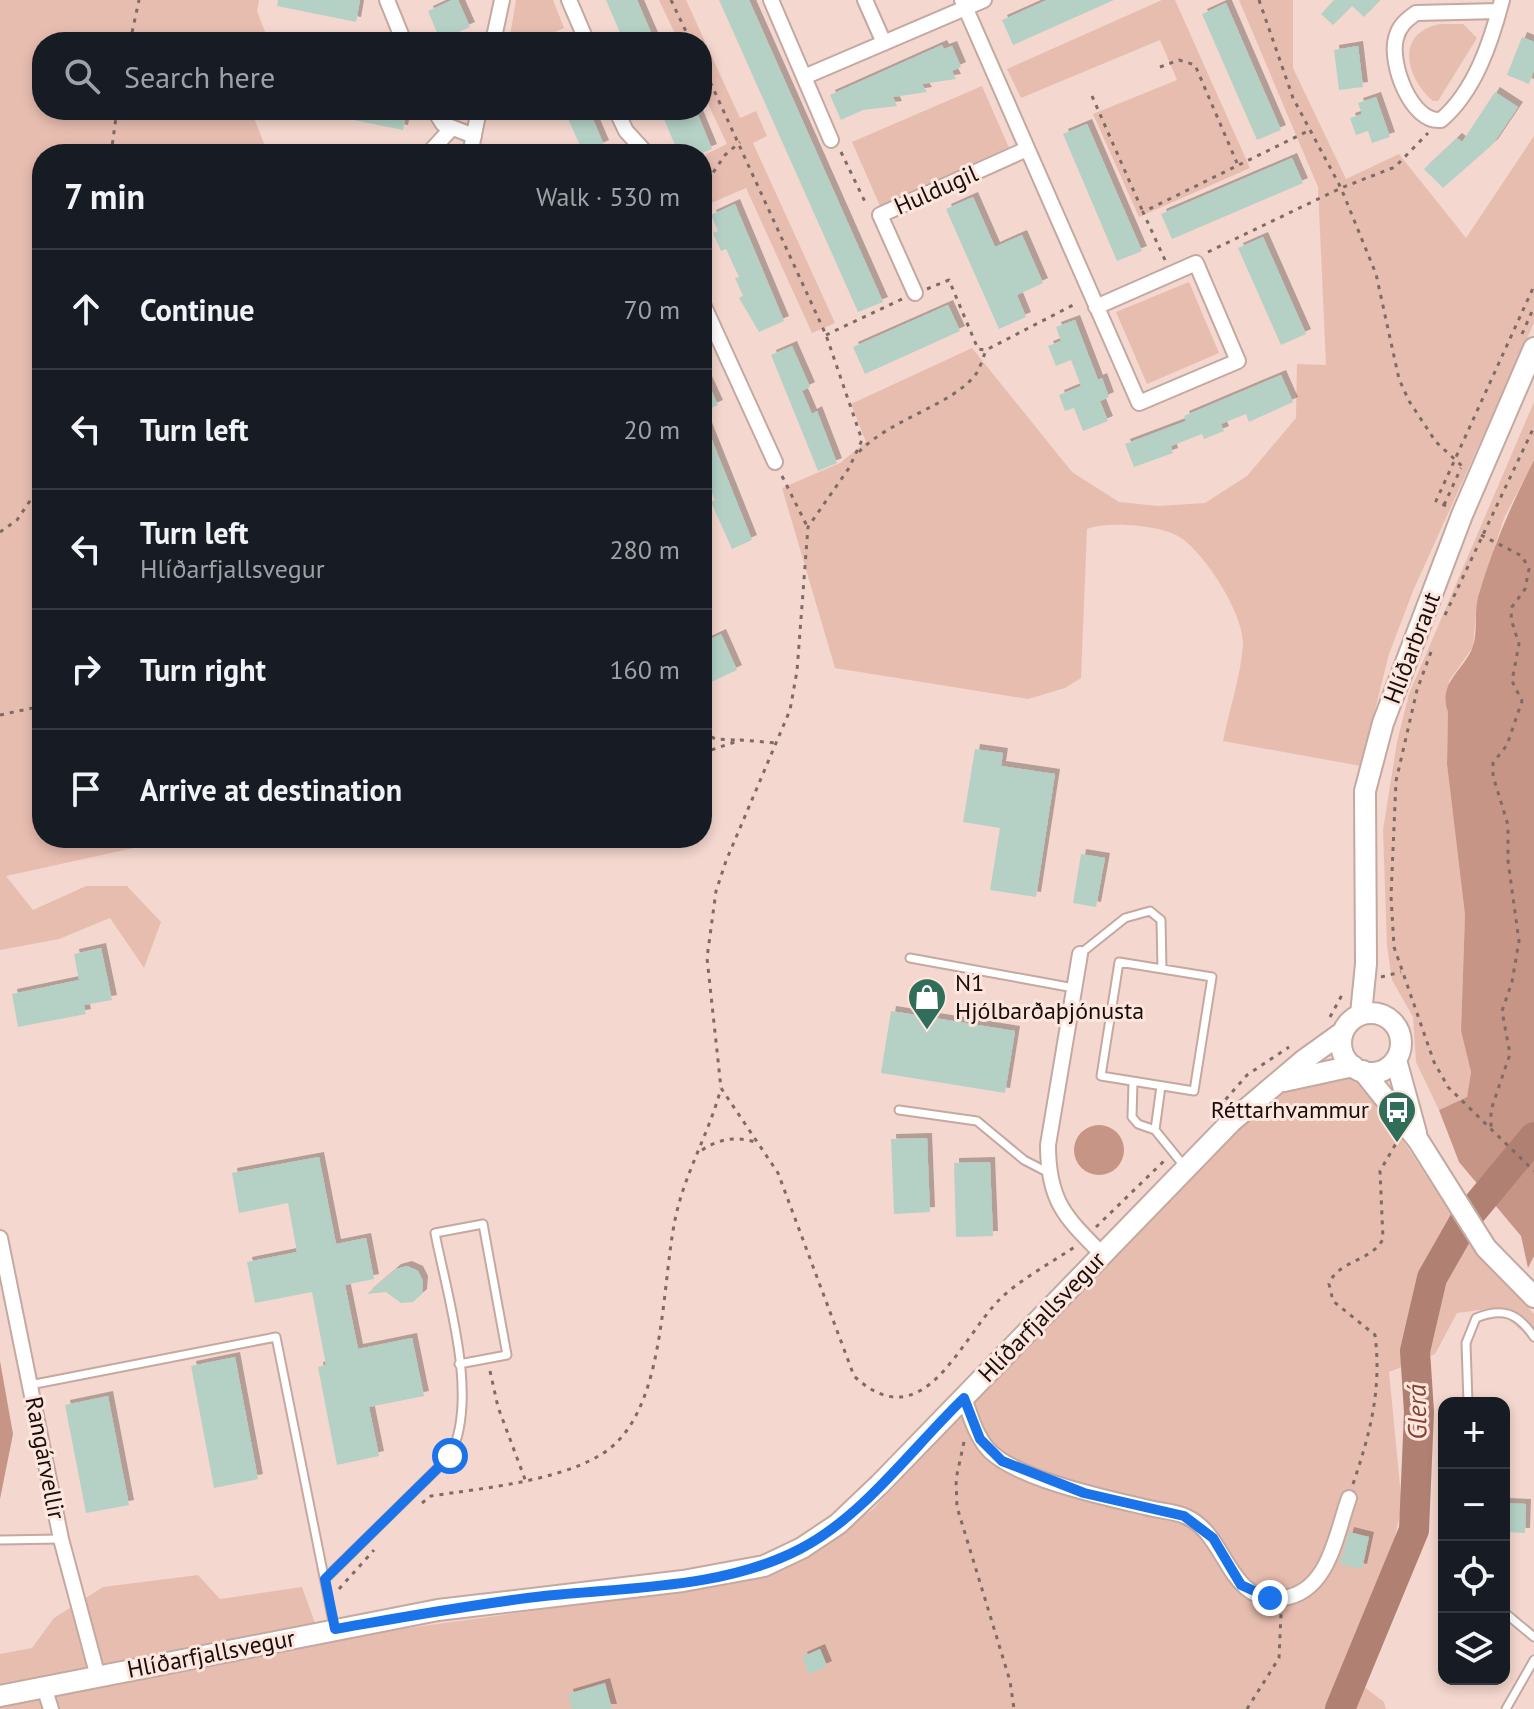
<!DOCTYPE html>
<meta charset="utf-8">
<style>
:root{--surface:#171b24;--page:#242831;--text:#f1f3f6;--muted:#9ea1a6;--line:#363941}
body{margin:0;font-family:"PT Sans",sans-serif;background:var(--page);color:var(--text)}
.controls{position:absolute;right:24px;bottom:24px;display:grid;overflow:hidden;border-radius:16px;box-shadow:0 4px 12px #0003}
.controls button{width:72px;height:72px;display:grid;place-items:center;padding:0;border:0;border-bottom:2px solid var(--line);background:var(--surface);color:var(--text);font:40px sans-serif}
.stop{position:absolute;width:24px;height:24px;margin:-18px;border:6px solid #1a73e8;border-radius:50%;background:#fff}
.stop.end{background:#1a73e8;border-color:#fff;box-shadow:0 2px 8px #0008}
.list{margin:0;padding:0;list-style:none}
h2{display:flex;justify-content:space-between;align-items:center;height:104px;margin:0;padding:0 32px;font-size:34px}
h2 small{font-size:26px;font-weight:400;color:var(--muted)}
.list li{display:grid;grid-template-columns:52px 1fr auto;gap:24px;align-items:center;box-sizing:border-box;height:120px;padding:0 32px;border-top:2px solid var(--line)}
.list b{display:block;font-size:30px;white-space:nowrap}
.list p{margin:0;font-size:26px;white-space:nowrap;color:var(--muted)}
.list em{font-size:26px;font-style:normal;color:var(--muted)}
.icon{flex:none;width:44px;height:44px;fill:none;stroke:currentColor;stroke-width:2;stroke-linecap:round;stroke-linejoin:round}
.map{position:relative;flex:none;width:1534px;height:1709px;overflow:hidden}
.search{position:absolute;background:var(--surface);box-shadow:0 4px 12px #0003;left:32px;top:32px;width:680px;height:88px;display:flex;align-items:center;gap:20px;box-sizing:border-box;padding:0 28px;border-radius:32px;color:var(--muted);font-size:30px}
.panel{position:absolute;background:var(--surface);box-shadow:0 4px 12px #0003;left:32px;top:144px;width:680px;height:704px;border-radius:32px}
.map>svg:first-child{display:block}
</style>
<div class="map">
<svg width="1534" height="1709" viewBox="0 0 1534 1709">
<defs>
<filter id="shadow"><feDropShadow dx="5" dy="-5" stdDeviation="0" flood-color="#0004"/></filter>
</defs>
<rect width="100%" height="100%" fill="#f4d7ce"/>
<path fill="#e7bdb0" d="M0 0H259L257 11 269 42H42V110H251L268 154H42V838H179L6 876 33 910 86 886H127L161 922 144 968 110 918 59 939 0 950Z
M516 0H553L564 28 532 42H509Z
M659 0H686L740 118 756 111 767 136 753 143 835 323 812 333 746 188 702 207V156L727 144 702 91V42H679Z
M1162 0H1175L1250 168 1139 217 1093 114 1177 80 1160 40 1021 98 1007 69Z
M1239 0H1293V68L1346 179 1399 154 1466 238 1534 136V323L1413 591 1389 654 1361 766 1223 741C1229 710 1241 676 1243 644 1244 614 1203 550 1178 536 1158 525 1108 521 1087 529L1081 678 1065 688 1028 699 835 668 782 488 840 463 866 442 851 404 972 348 1072 472 1119 502 1158 506 1205 503 1247 476 1296 418 1297 364 1326 365 1318 187Z
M1440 24H1463L1477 38 1438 101H1433C1405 77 1395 33 1440 24Z
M982 86 1010 150 880 206 852 142Z
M1189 282 1219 353 1147 384 1116 312Z
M1534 402V460L1504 518 1477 601 1473 647 1449 681 1447 764 1465 915 1461 1031 1471 1072 1467 1097 1439 1110 1416 1062 1413 1017 1392 980 1387 946 1383 830 1397 742 1409 694Z
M1330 1076 1355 1077 1376 1099 1479 1257 1534 1314V1341L1495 1308 1457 1313 1435 1354 1389 1372 1402 1506 1385 1580 1346 1673 1384 1702 1386 1709H0V1654L32 1648 54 1618 103 1587 198 1575 220 1599 302 1587 321 1640 707 1587 774 1571 872 1510 1254 1110 1286 1087Z"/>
<path fill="#c69586" d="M1534 460V1256L1528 1268 1521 1236 1459 1162 1439 1110 1467 1097 1471 1072 1461 1031 1465 915 1447 764 1448 712C1437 682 1465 670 1473 646 1478 631 1474 613 1478 597 1492 549 1511 505 1534 460Z
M1074 1150a25 25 0 1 1 50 0a25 25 0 1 1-50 0Z
M0 1361 13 1434 0 1499Z"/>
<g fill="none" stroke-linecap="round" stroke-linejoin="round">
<path stroke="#b08172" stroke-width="30" d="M1340 1709 1414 1530 1419 1412 1415 1351 1432 1278 1465 1220 1534 1137"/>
</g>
<path fill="#b5d1c6" filter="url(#shadow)" d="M278 0H360L356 22 277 6Z
M452 0H458L470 27 440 40 428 11Z
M606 0H637L655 42H624Z
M719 0H749L883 302 858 312Z
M1047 0H1114L1013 45 1002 20Z
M1334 0H1380L1364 17 1352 6 1333 25 1321 14Z
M1226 3 1281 130 1257 140 1202 14Z
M1522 37 1534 42V70L1529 84 1507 75Z
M942 45 944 49 952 46 961 67 952 71 956 79 922 84 927 92 893 97 897 106 863 110 841 120 830 95Z
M1358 46 1363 87 1339 90 1334 50Z
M1495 92 1518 107 1493 144 1443 188 1424 169 1457 138 1462 142Z
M1376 97 1390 137 1372 143 1368 131 1356 135 1350 118 1362 114 1358 103Z
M335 110H407L403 130 334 116Z
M564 110H589L604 145 584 154Z
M660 110H696L712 149 700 154H679Z
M1087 124 1142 251 1117 261 1063 134Z
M1292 158 1303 183 1172 239 1161 214Z
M973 197 995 247 1022 235 1043 283 1017 295 1026 317 999 329 946 209Z
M735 204 784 321 759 332 739 298 743 296 735 278 739 277 726 249 721 251 713 233 718 231 711 215Z
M1263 237 1306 334 1281 345 1238 248Z
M948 305 960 331 865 374 853 347Z
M1075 320 1098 380 1102 378 1109 397 1100 401 1108 421 1083 431 1074 408 1065 411 1059 395 1081 386 1071 360 1056 366 1048 346 1061 341 1056 327Z
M792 346 810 387 802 391 812 414 817 411 837 463 818 471 771 355Z
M702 370 718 405 702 412Z
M1281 375 1293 402 1249 422 1246 414 1221 424 1224 431 1204 439 1202 434 1171 446 1173 453 1134 467 1125 444 1186 421 1184 416Z
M702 415 752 540 732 549 711 502 715 500 702 470Z
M721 634 737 670 707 684 702 672V643Z
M975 749 1003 753 1001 766 1055 774 1036 897 990 890 1000 828 963 822Z
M1081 854 1105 858 1096 907 1073 903Z
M101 948 112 1000 84 1005 86 1014 18 1027 12 994 79 980 74 954Z
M891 1011 1015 1031 1005 1093 881 1073Z
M927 1138 930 1212 894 1214 891 1139Z
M319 1157 336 1244 366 1238 374 1279 345 1285 358 1349 412 1338 424 1396 369 1407 379 1456 337 1465 318 1367 326 1365 312 1292 255 1303 247 1262 297 1252 288 1203 239 1213 232 1173Z
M990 1162 993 1236 956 1237 954 1163Z
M407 1266 418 1271 423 1281 422 1294 413 1302 401 1303 386 1292 367 1294 396 1269Z
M235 1357 258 1479 214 1488 191 1366Z
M108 1396 129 1505 86 1513 65 1405Z
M1504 1503 1526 1504 1525 1533 1505 1532Z
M1349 1532 1369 1537 1362 1569 1340 1564Z
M820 1649 827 1666 809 1674 802 1657Z
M605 1683 612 1709H572L568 1694Z"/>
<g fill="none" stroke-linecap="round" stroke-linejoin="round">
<defs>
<path id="lane" d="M1080 954 1125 918 1150 911 1161 920 1162 969
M910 958 1074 988
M1119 962 1212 977 1194 1091 1101 1076Z
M1133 1082 1132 1117 1138 1124 1155 1130 1185 1167
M899 1110 977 1121 1024 1160 1049 1173
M1155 1130 1161 1086
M30 1385 276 1337 334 1627
M1468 1403 1466 1343 1476 1318C1503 1307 1518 1313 1534 1337
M0 1540 61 1539
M325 1579 450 1456C480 1398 447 1296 435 1233L483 1224 507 1355 459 1364
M1504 1612 1534 1637
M1506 1709 1534 1660"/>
<path id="street" d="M387 0 404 42
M569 0 587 42
M771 0 831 140
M865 0 884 43
M962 0 1139 403 1238 361 1196 263 1096 307
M1499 11 1416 13C1406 20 1399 26 1396 38 1389 63 1411 123 1441 120 1475 91 1491 42 1502 0
M493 42 502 0
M804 77 984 0
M434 110 443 124 474 136
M616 110 626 131 647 154
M428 154 451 129
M470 154 479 110
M915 293 880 215 1027 149
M702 302 775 462
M1080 954 1048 1145C1048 1201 1065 1217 1102 1254
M0 1238 61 1539 98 1677
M964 1398C970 1414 975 1434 987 1448 1012 1478 1106 1498 1145 1507 1159 1511 1174 1511 1187 1517 1228 1536 1227 1605 1283 1598 1329 1592 1336 1534 1349 1498
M44 1687 51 1709"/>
<path id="secondary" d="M1341 1043a30 30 0 1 1 60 0a30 30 0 1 1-60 0Z
M1361 1014 1366 964 1365 791 1383 723 1462 515 1534 348
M1396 1060 1416 1133
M1363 1071 1418 1140 1486 1248 1534 1297
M1284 1081 1353 1066
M0 1696 438 1610 683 1581 764 1566 802 1548 838 1524 880 1484 1231 1122 1304 1060 1343 1032"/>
</defs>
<use href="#lane" stroke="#c4a9a0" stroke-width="11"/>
<use href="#street" stroke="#c4a9a0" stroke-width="18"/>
<use href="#secondary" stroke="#c4a9a0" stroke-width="24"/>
<path stroke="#7e6b66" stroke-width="3" stroke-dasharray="4 6" stroke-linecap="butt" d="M671 0 691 42
M1259 0 1293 98 1341 188 1376 274 1399 379 1409 401 1436 442 1462 466
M130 42 139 0
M702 64 826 335 862 440 849 468 808 527 797 671 790 710 726 861 716 891 707 958 721 1088 778 1173 854 1376C923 1441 960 1339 1000 1299 1022 1278 1051 1263 1076 1246
M1160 67 1179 60 1195 65 1237 163
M1092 96 1143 212
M841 152 867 206
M111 154 117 110
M702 189 725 155 740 142
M1208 252 1341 188 1395 167 1428 133
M1165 260 1143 212 1308 131
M927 289 949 280 978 349 986 350 1077 303
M1522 334 1534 307
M826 335 902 299
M859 452C890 419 953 405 976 374 980 368 983 358 986 350
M782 476 807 526
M1444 505 1461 468
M1446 506 1436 501 1534 286
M0 532 17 520 42 483
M1481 535 1522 556 1529 569 1525 589 1512 607 1511 619 1519 644 1512 681 1522 701 1507 745 1493 763V776L1508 825V861L1519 941 1512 982 1502 1011 1510 1054 1491 1110V1130
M1445 615 1534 427
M1431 652 1417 690 1396 781 1391 896 1394 947 1434 1062 1448 1087 1534 1171
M0 715 42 706
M702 733 716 739 737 740
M702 753 741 740 776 743
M1381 977 1401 972
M1330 1017 1343 993
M1219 1107 1247 1075 1289 1047
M702 1150C719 1139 735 1136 755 1142
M1096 1227 1165 1160
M490 1371 498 1407 526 1482
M964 1442 956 1479 957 1507 1010 1681 1014 1709
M1353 1484C1370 1434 1382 1389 1375 1335L1333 1301 1329 1284C1338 1260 1371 1262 1383 1239L1380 1171 1398 1140
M422 1503 431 1496C482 1488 580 1480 617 1442 665 1394 662 1284 675 1220 684 1174 709 1134 721 1088
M339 1589 374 1550
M1247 1709 1279 1658 1281 1614"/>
<use href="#lane" stroke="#fff" stroke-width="7"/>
<use href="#street" stroke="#fff" stroke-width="14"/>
<use href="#secondary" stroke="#fff" stroke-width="20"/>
</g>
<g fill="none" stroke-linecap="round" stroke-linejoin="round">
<path stroke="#1a73e8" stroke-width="10" d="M450 1456 325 1579 335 1629C404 1617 474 1604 544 1596 628 1587 723 1589 800 1549 864 1516 912 1448 964 1398L980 1439 1002 1461 1084 1493 1184 1516 1213 1538 1241 1585 1270 1598"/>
</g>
<defs>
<symbol id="shop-pin" viewBox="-11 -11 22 30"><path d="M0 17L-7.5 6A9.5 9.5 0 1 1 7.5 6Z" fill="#316e5a" stroke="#fde6de"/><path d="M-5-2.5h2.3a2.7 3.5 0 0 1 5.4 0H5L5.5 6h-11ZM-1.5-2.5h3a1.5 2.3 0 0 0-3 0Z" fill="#fff"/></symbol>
<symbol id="bus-pin" viewBox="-11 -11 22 30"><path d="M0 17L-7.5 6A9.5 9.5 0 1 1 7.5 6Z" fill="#316e5a" stroke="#fde6de"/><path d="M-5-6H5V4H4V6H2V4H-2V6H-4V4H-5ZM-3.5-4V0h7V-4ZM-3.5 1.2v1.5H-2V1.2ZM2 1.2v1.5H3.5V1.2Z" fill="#fff"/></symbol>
</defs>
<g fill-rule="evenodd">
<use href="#shop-pin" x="905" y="975" width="44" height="60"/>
<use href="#bus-pin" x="1375" y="1088" width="44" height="60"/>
</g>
<g text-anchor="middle" stroke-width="6" stroke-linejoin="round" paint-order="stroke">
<g font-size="24" fill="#180f0c" stroke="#fde6de">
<text transform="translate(936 190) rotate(-24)" y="8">Huldugil</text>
<text transform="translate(1412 648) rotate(-69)" y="8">Hlíðarbraut</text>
<text transform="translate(1042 1317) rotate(-46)" y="8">Hlíðarfjallsvegur</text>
<text transform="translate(45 1458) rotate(79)" y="8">Rangárvellir</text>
<text transform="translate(211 1654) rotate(-11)" y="8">Hlíðarfjallsvegur</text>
</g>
<g font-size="24" fill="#180f0c" stroke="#fde6de" text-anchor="start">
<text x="955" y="991">N1<tspan x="955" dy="28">Hjólbarðaþjónusta</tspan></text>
<text x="1369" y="1118" text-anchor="end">Réttarhvammur</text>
</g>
<g font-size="26" font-style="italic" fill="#83432f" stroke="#fde6de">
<text transform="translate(1417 1412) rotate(-91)" y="9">Glerá</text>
</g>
</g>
</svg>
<div class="controls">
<button>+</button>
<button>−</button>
<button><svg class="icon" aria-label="locate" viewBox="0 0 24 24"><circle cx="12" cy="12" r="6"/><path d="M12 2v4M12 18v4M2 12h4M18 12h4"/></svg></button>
<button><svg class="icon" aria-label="layers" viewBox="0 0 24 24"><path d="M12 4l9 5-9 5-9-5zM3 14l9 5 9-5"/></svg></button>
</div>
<div class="stop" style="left:450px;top:1456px"></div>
<div class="stop end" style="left:1270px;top:1598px"></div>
<div class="search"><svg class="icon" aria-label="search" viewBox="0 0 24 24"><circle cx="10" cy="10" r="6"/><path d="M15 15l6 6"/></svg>Search here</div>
<section class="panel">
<h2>7 min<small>Walk · 530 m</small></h2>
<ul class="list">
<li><svg class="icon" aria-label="ahead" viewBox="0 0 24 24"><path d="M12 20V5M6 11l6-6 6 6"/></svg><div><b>Continue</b></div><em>70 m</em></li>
<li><svg class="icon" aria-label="left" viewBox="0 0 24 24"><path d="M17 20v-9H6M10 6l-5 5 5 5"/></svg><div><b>Turn left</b></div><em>20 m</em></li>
<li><svg class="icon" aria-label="left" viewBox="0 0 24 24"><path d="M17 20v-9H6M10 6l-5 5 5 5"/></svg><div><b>Turn left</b><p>Hlíðarfjallsvegur</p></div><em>280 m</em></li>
<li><svg class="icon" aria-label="right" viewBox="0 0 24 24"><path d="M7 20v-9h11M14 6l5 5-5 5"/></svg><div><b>Turn right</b></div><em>160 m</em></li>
<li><svg class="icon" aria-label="arrive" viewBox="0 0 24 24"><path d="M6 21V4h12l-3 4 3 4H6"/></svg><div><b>Arrive at destination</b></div></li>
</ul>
</section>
</div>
